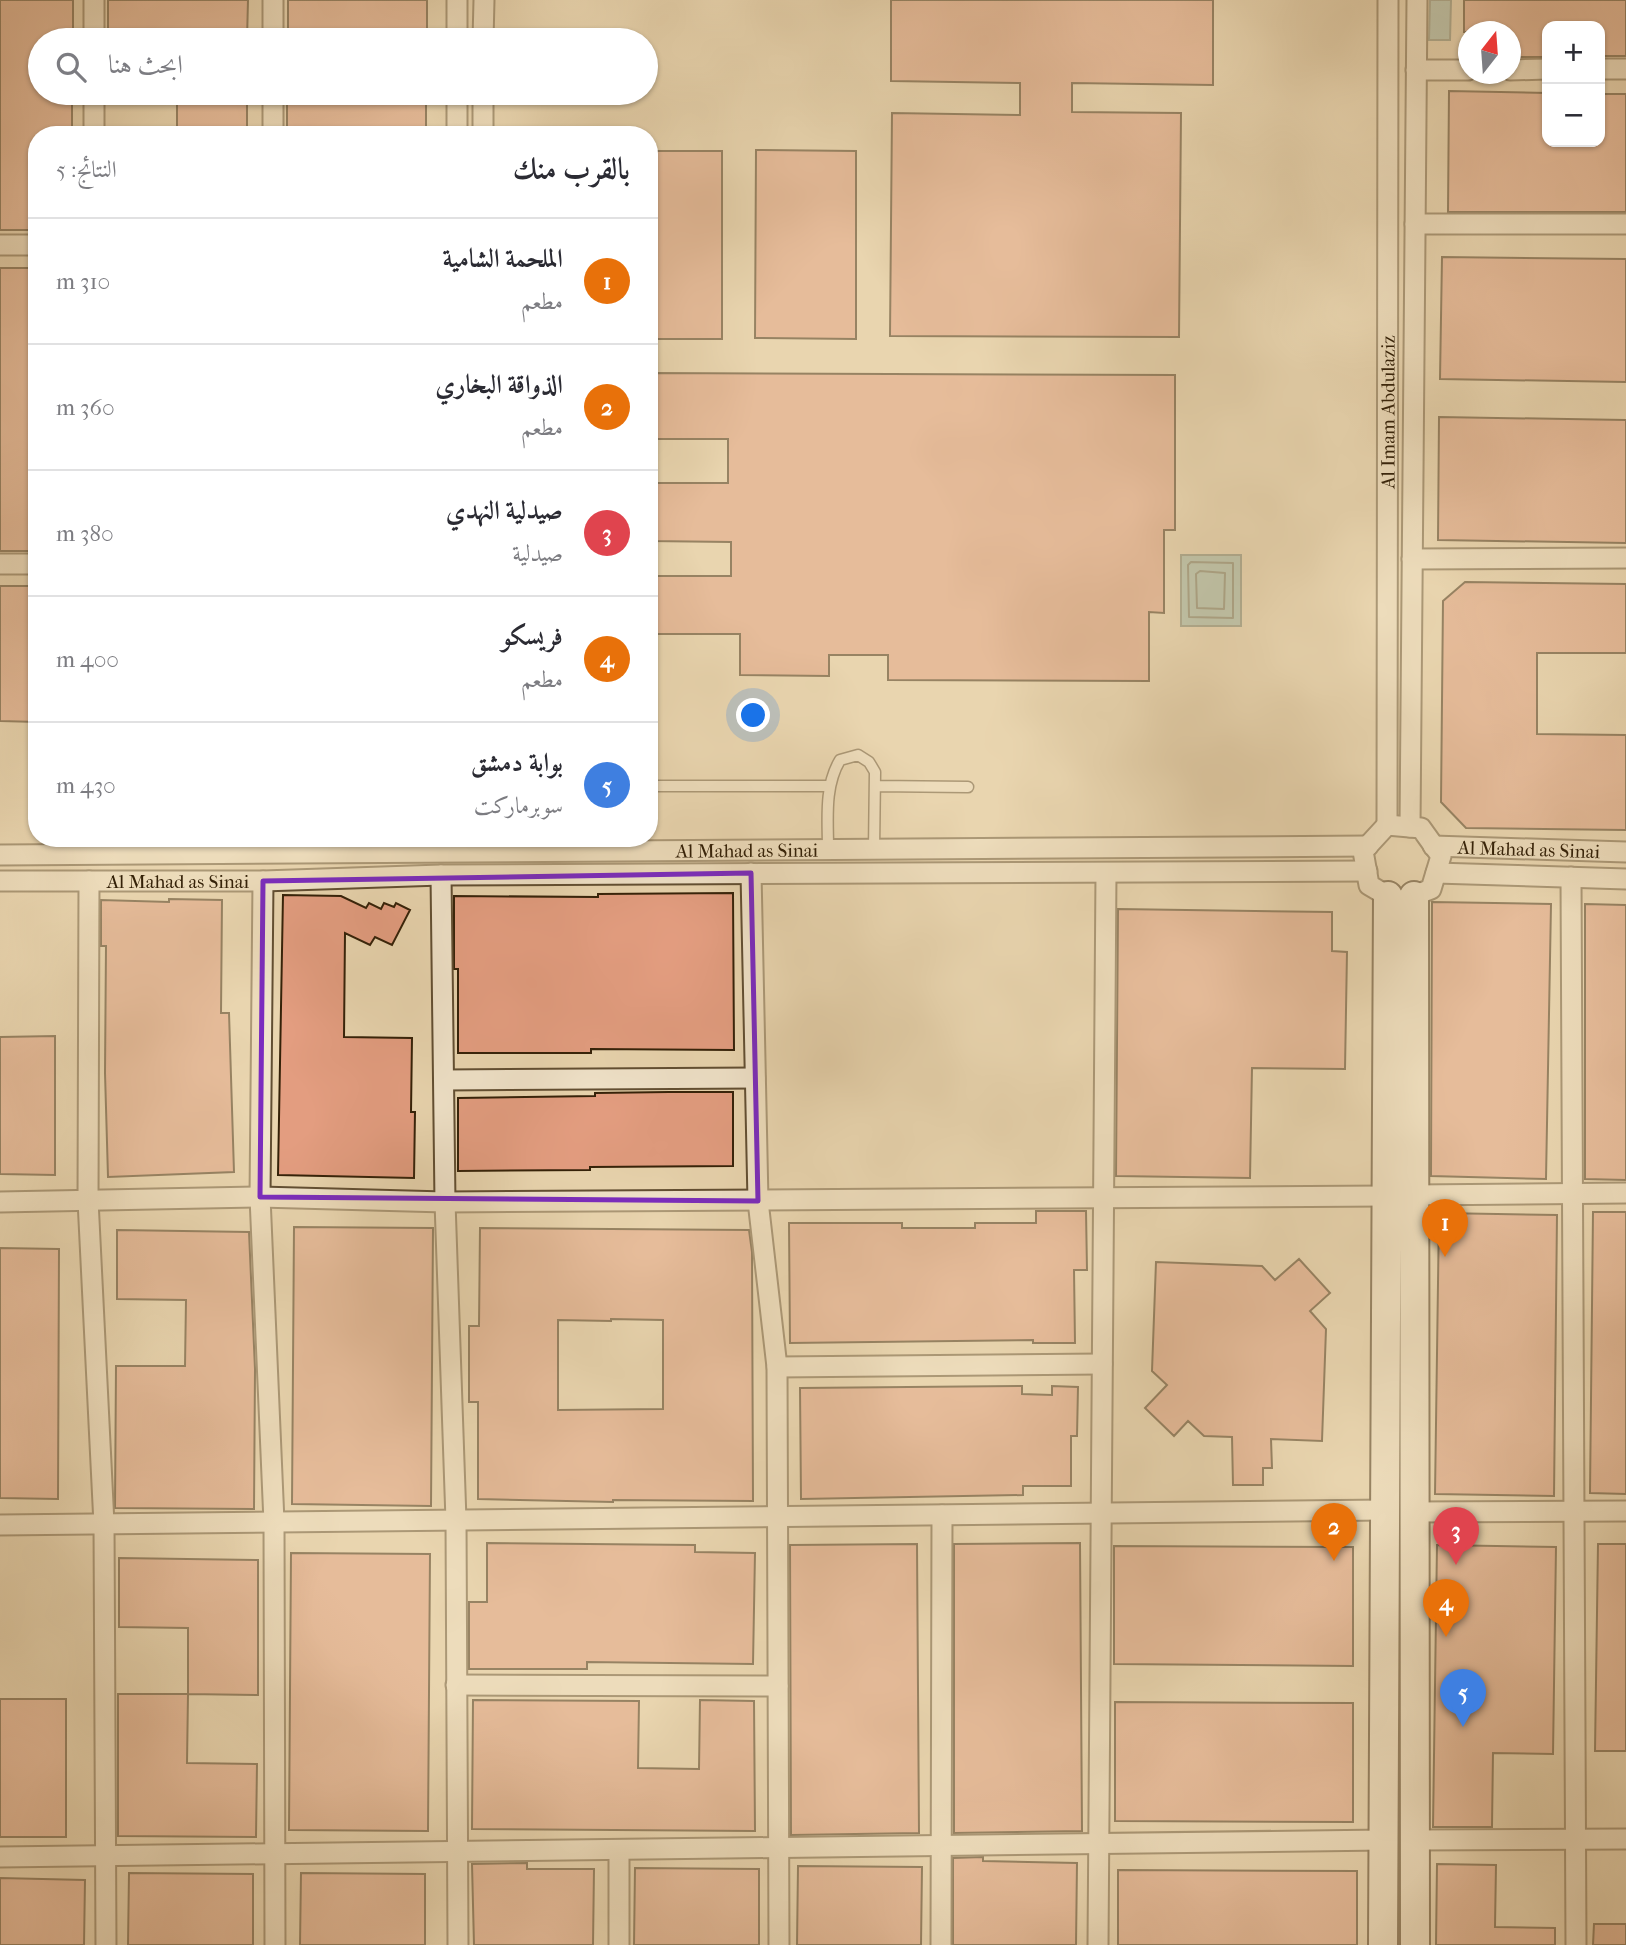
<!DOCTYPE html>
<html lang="ar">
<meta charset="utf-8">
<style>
:root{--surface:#fff;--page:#f7f7f7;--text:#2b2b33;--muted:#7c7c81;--line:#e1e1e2;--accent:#1a73e8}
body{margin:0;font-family:"IM FELL French Canon",Amiri,serif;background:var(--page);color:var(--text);direction:rtl}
.controls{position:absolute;right:21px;top:21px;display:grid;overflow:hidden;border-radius:14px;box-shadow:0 2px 5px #0004}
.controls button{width:63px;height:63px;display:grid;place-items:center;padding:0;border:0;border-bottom:2px solid var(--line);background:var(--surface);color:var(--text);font:35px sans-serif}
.compass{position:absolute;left:1458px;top:21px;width:63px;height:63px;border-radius:50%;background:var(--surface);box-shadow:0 2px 5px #0004;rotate:17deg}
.you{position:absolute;left:754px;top:716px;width:24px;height:24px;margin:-18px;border:5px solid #fff;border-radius:50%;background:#1a73e8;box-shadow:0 0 0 10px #1a73e833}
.badge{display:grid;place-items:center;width:46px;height:46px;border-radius:50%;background:var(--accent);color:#fff;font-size:23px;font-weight:700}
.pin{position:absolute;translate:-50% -58px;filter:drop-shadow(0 2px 4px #0008)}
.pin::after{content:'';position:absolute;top:37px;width:24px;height:21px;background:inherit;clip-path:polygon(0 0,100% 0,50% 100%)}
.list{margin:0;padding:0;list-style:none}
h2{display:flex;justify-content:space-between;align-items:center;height:91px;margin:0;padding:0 28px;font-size:30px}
h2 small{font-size:23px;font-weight:400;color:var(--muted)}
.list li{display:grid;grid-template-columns:46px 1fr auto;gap:21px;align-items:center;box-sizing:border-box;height:126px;padding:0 28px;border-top:2px solid var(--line)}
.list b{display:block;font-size:26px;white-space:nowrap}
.list p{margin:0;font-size:23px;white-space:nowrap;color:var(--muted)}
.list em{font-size:23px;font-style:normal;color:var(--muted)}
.icon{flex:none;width:38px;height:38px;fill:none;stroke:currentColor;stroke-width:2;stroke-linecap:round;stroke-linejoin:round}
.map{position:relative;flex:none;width:1626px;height:1945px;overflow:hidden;direction:ltr}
.search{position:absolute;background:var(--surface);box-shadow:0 2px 5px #0004;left:28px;top:28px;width:630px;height:77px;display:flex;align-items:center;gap:18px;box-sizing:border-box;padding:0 24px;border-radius:38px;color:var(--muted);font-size:26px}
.panel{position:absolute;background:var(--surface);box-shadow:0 2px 5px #0004;left:28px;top:126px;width:630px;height:721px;border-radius:28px;direction:rtl}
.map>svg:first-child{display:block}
</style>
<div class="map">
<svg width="1626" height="1945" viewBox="0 0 1626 1945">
<rect width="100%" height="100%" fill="#e9d5af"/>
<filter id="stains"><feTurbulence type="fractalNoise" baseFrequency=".00286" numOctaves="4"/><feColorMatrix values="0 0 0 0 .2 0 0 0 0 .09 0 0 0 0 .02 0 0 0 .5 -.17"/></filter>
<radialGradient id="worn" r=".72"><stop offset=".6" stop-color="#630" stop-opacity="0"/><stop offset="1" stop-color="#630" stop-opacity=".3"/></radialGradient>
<path fill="#97b9ab" stroke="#6f7c6a" stroke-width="2" d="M1430 0H1451L1450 40H1429Z
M1181 555H1241V626H1181Z"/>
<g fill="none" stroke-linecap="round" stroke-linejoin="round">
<path stroke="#666d5a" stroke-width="2" d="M1191 562 1233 563V618L1189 617 1188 565Z
M1200 571 1225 573 1224 609 1197 608 1196 574Z"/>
</g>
<path fill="#e39d80" stroke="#342108" stroke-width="2" fill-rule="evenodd" d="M0 0H73V40H40V93H72V135H37V230H0Z
M108 0H248L247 40H108Z
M288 0H427V40H288Z
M891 0H1213V85L1072 83V112L1181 113 1179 337 890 336 892 113 1020 115V83L891 81Z
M1464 0H1626V56H1600V26H1547V57H1510V32H1464Z
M1449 91 1547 93V142H1600V94H1626V212H1448Z
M177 93H247V135H177Z
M287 93H426V135H287Z
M756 150 856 151V339L755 338Z
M649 151H722V339H649Z
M1442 257 1626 259V382L1440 379Z
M0 268H37V551H0Z
M649 373 1175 375V530H1164V613L1149 612V681L888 680V655H829V676L740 675V634H649V576H731V542L649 541V483H728V439H649Z
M1439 417 1626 420V543L1438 540Z
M1465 582 1626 584V653H1537V734L1626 735V830L1466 828 1441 802 1443 601Z
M0 586H37V722L0 721Z
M733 893 734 1050 591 1049V1053H458V969H454V896L598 897V894Z
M283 895 341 896 366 908 369 903 381 909 384 903 394 907 396 903 410 910 392 945 375 937 370 945 345 933 344 1037 412 1038 411 1112H415L414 1178 278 1175Z
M169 899 222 900 221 1013H229L234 1172 108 1177 105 1073 106 946H101V900L169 902Z
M1432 902 1551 904 1546 1179 1431 1176Z
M1585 904 1626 905V1180L1585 1179Z
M1118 909 1332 912V951L1347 952 1345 1069 1252 1068 1250 1178 1116 1176Z
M55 1036V1175L0 1174V1037Z
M669 1092H733V1166L590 1167V1170L458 1171V1098L595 1096V1093Z
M1036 1211H1086L1087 1270H1074L1075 1343H1033V1340L790 1343 789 1223H902V1228H975V1223H1036Z
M1593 1212H1626V1494L1590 1493Z
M1439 1213 1557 1215 1554 1496 1435 1494Z
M294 1227 433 1228 431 1506 292 1504Z
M480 1228 749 1230 752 1252 753 1501 613 1500V1502L478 1499V1402H469V1326H479ZM611 1319 663 1320V1409L558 1410V1320L611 1321Z
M117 1230 249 1232 255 1369 254 1509 115 1508 116 1366H185L186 1300 117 1299Z
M0 1248 59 1249 58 1499 0 1498Z
M1299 1259 1330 1293 1310 1311 1326 1329 1322 1441 1271 1439 1272 1468H1263V1485H1233L1232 1437 1204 1436 1188 1421 1174 1436 1145 1408 1167 1385 1152 1371 1156 1262 1262 1266 1275 1280Z
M1022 1386V1394L1052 1395V1386L1078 1387 1077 1436H1071V1486H1023V1495L801 1499 800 1388Z
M487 1543 695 1545V1552L755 1553 753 1664 587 1662V1669H469V1602H487Z
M1080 1543 1082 1831 954 1833V1544Z
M917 1544 919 1833 791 1835 790 1545Z
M1598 1544H1626V1751H1595Z
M1437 1545 1556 1547 1553 1754 1493 1753 1492 1827H1433Z
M1114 1546 1353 1547V1666L1114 1664Z
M291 1553 430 1554 428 1831 289 1830Z
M119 1558 258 1560V1695L188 1694V1628L119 1627Z
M118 1694H188L187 1763 257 1764 256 1837 118 1836Z
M0 1699H66V1837H0Z
M473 1700 639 1701 638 1768 699 1769 700 1700 754 1701 755 1831 472 1829Z
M1115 1702 1353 1703V1822L1115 1821Z
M983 1857V1861L1077 1863 1076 1945H953V1858Z
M527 1863V1869H594L593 1945H474L472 1864Z
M1437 1864 1496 1865 1495 1927 1555 1928V1945H1436Z
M798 1866 922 1867 921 1945H797Z
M635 1868 759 1869V1945H634Z
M1118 1870 1357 1871V1945H1118Z
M129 1873 253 1874V1945H128Z
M301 1873 425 1874V1945H300Z
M0 1878 85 1880 84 1945H0Z
M1594 1924H1626V1945H1593Z"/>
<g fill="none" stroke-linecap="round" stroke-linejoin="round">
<defs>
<path id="lane" d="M652 786H828
M876 786 968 787
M828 849C828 819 824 787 840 760L858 755 869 762 875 772 874 850"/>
<g id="street">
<path d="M94 0V40"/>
<path d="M273 0V40"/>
<path d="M457 0V40"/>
<path d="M483 40 484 0"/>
<path d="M1600 69H1626"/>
<path d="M1416 70H1468"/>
<path d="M1510 70 1547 69"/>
<path d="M94 93V135"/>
<path d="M273 93V135"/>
<path d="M457 93V135"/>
<path d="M483 135V93"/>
<path d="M1415 224H1626"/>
<path d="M0 245H37"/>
<path d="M1412 559 1626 558"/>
<path d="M0 564H37"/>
<path id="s1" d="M1387 825 1388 0"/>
<path d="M1387 825 1421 828 1441 856 1431 889 1398 902 1369 885 1363 851Z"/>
<path d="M1410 827 1417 0"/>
<path id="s2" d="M1433 846 1626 852"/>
<path id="s3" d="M0 855 1368 846"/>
<path d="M751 873 758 1201 777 1367 779 1945"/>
<path d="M1436 873 1626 879"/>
<path d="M441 875 445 1202 456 1520 458 1945"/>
<path d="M1571 877 1576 1945"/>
<path id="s4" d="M0 881H263L441 875 1367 871"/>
<path d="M89 881 88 1200 104 1524 106 1945"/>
<path d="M263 881 260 1197 274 1522 275 1945"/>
<path d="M445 1080 755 1078"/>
<path d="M1414 1195 1626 1193"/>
<path d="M0 1202 260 1197 445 1202 1386 1196"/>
<path d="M777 1367 1102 1364"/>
<path d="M1414 1512 1626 1511"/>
<path d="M0 1525 1385 1510"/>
<path d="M456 1685 778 1686"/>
<path d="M1415 1840 1626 1839"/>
<path d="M619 1850V1945"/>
<path d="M0 1857 1384 1840"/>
<path d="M941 1945 942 1515"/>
<path d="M1098 1945 1106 873"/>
</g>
<path id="secondary" d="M1414 896 1415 1945
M1383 1945 1388 896"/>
</defs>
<use href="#lane" stroke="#614e32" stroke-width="13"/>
<use href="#street" stroke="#614e32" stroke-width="23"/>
<use href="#secondary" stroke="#342108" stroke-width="32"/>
<use href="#lane" stroke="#f1e4cb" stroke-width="10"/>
<use href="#street" stroke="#f1e4cb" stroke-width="19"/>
<use href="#secondary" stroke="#f1e4cb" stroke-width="28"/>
</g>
<path d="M0 0H1626V1945H0ZM751 873 758 1201 260 1197 263 881Z" fill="#e9d5af" fill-opacity=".55" fill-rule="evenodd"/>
<path fill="none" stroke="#7b2cbf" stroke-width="5" stroke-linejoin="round" d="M751 873 758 1201 260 1197 263 881Z"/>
<g text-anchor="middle" stroke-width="5" stroke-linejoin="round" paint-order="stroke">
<g font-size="19" fill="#342108" stroke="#f1e4cb">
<text dy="7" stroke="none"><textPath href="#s1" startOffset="413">Al Imam Abdulaziz</textPath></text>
<text dy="7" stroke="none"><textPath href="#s2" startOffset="96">Al Mahad as Sinai</textPath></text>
<text dy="7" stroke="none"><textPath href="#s3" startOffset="747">Al Mahad as Sinai</textPath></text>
<text dy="7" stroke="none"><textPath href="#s4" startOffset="178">Al Mahad as Sinai</textPath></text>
</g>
</g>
<rect width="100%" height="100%" filter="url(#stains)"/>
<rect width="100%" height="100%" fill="url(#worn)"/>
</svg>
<div class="controls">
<button>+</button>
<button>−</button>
</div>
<svg class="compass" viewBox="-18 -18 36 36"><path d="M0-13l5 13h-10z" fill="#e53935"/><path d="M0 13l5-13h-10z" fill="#7c7c81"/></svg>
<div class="you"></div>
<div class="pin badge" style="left:1445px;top:1257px;background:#e8710a">1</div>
<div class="pin badge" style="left:1334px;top:1561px;background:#e8710a">2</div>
<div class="pin badge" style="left:1456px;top:1565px;background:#e0444e">3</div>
<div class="pin badge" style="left:1446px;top:1637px;background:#e8710a">4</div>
<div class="pin badge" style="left:1463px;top:1727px;background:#3f7fe0">5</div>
<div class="search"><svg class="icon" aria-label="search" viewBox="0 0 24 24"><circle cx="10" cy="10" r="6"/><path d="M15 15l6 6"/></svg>ابحث هنا</div>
<section class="panel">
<h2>بالقرب منك<small>النتائج: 5</small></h2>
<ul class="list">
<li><span class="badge" style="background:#e8710a">1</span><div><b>الملحمة الشامية</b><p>مطعم</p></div><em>310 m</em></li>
<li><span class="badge" style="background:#e8710a">2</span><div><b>الذواقة البخاري</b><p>مطعم</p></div><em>360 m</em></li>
<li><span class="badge" style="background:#e0444e">3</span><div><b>صيدلية النهدي</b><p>صيدلية</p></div><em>380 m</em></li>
<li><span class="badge" style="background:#e8710a">4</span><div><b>فريسكو</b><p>مطعم</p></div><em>400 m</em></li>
<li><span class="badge" style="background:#3f7fe0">5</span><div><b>بوابة دمشق</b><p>سوبرماركت</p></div><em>430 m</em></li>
</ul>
</section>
</div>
